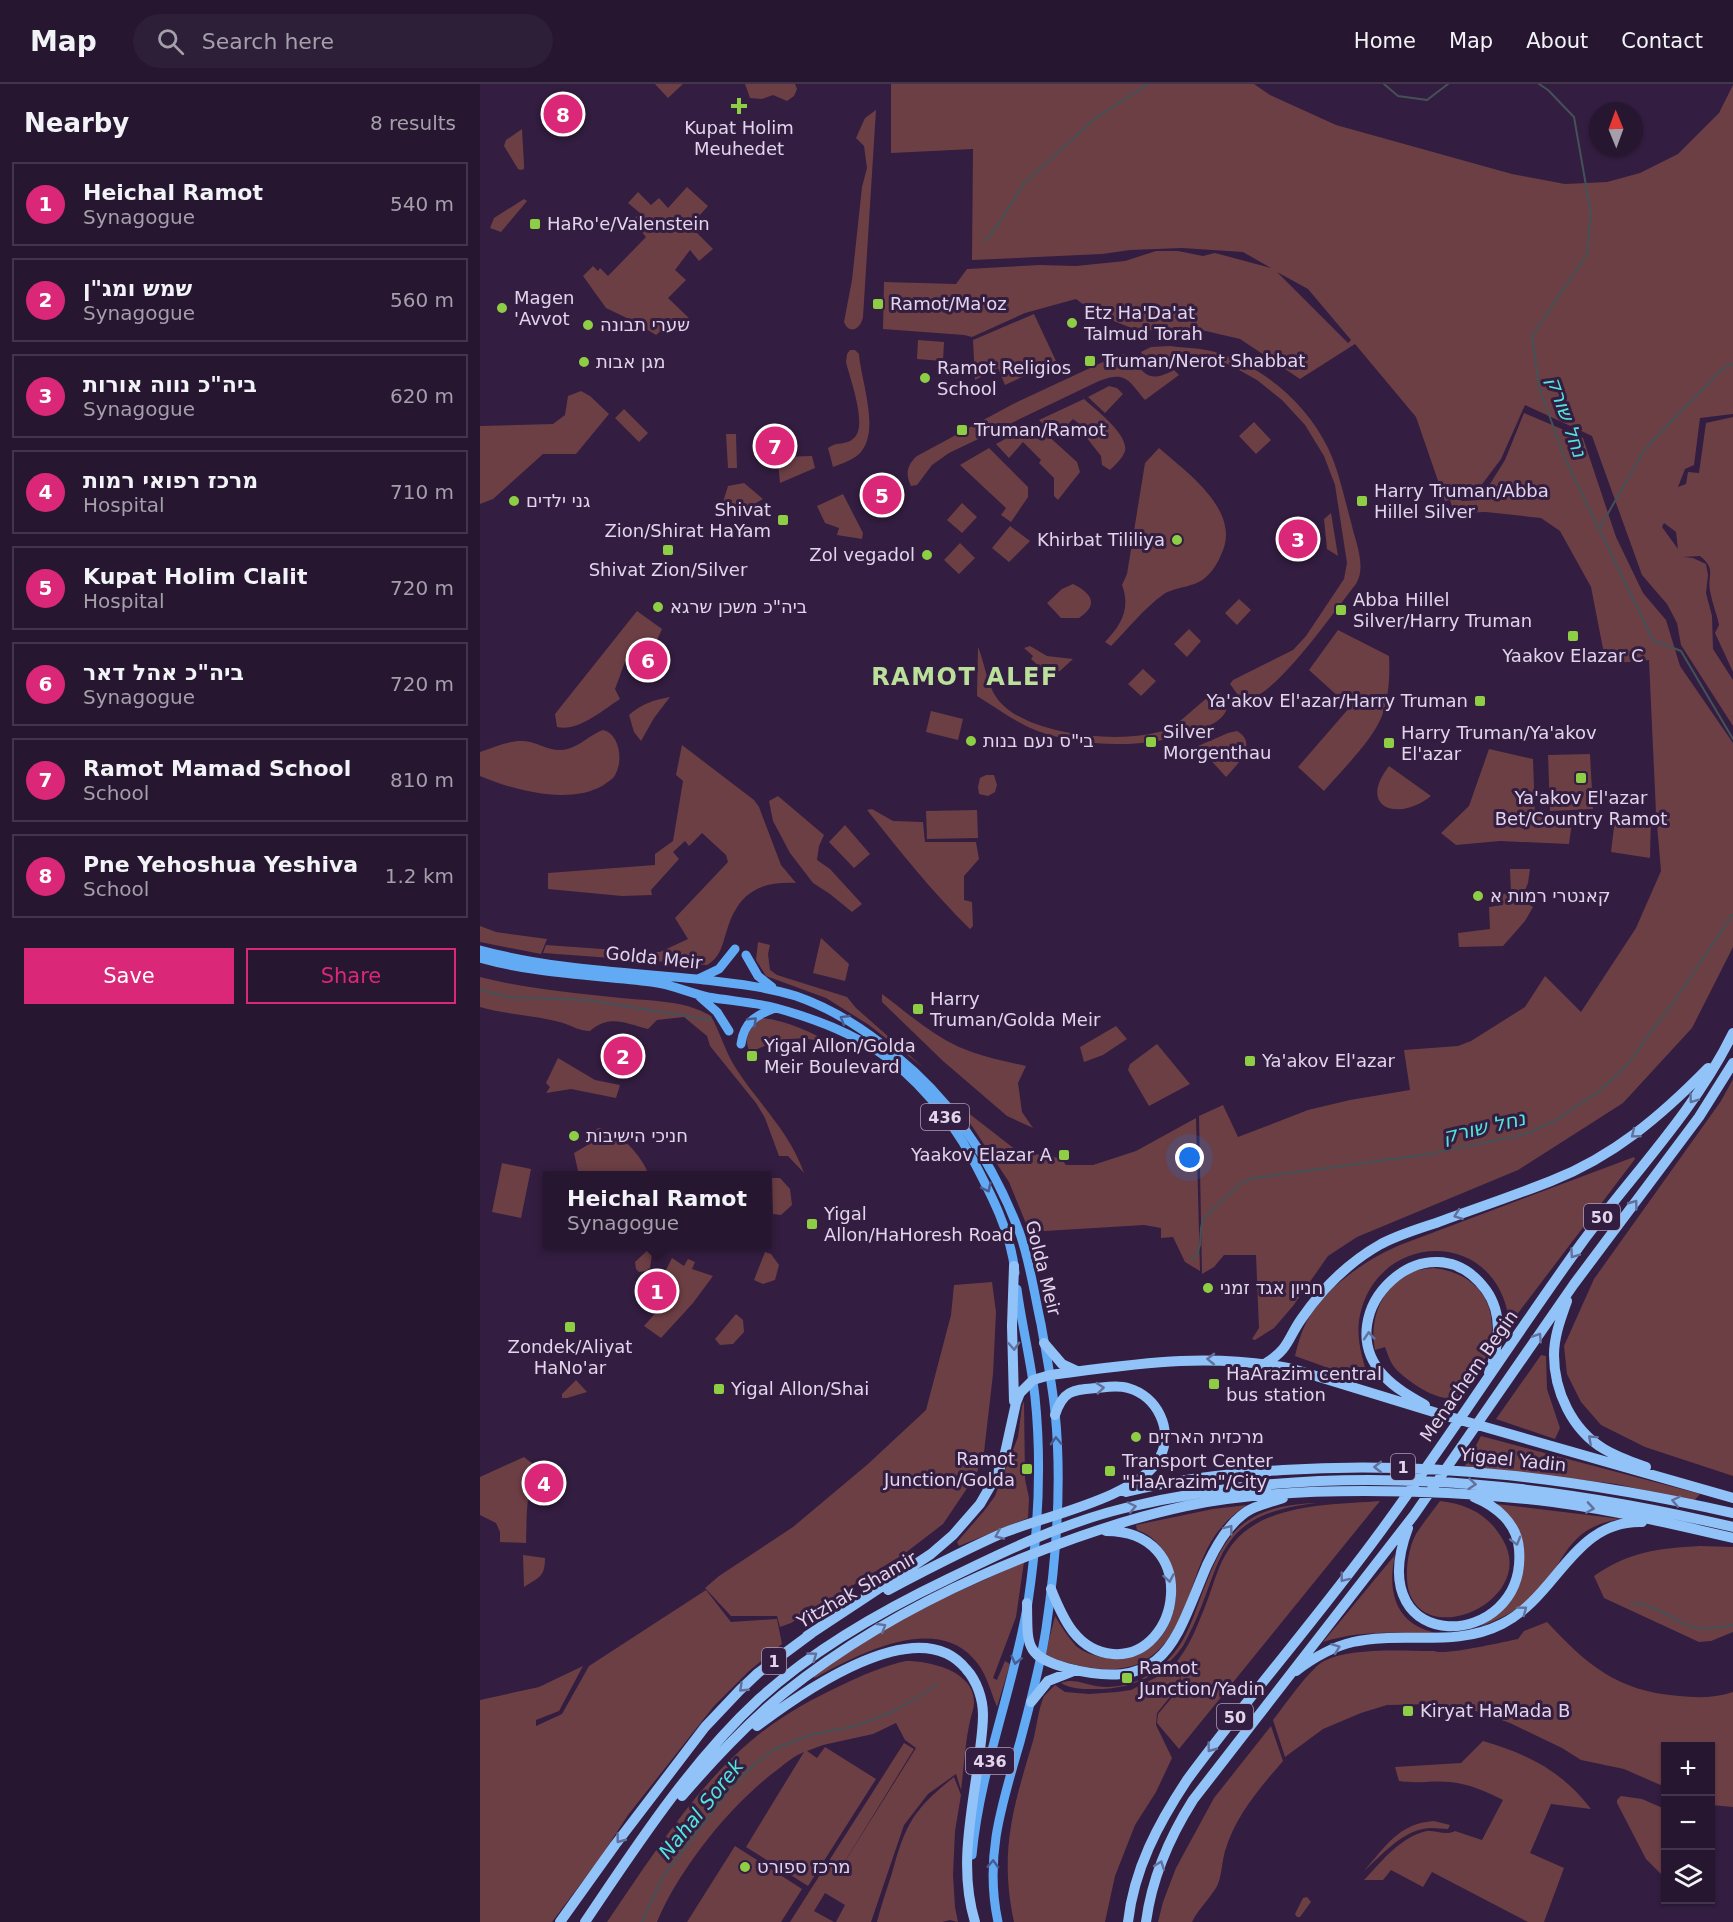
<!DOCTYPE html>
<meta charset="utf-8">
<style>
:root{--surface:#261630;--page:#2e1f38;--text:#f1f3f6;--muted:#a49fab;--line:#42354c;--accent:#db2777}
body{margin:0;font-family:"DejaVu Sans","Noto Sans Hebrew",sans-serif;background:var(--page);color:var(--text)}
.controls{position:absolute;right:18px;bottom:18px;display:grid;overflow:hidden;border-radius:0px;box-shadow:0 2px 4px #0004}
.controls button{width:54px;height:54px;display:grid;place-items:center;padding:0;border:0;border-bottom:2px solid var(--line);background:var(--surface);color:var(--text);font:30px sans-serif}
.compass{position:absolute;left:1109px;top:18px;width:54px;height:54px;border-radius:50%;background:var(--surface);box-shadow:0 2px 4px #0004;rotate:359deg}
.you{position:absolute;left:710px;top:1074px;width:21px;height:21px;margin:-15px;border:4px solid #fff;border-radius:50%;background:#1a73e8;box-shadow:0 0 0 9px #1a73e833}
.badge{display:grid;place-items:center;width:39px;height:39px;border-radius:50%;background:var(--accent);color:#fff;font-size:20px;font-weight:700}
.pin{position:absolute;translate:-50% -50%;border:3px solid #fff;box-shadow:0 2px 6px #0006}
.popup{position:absolute;left:63px;top:1087px;width:228px;height:78px;box-sizing:border-box;display:grid;place-content:center;border-radius:0px;background:var(--surface);filter:drop-shadow(0 2px 4px #0005);font-size:20px;white-space:nowrap;color:var(--muted)}
.popup b{font-size:22px;color:var(--text)}
.popup::after{content:'';position:absolute;left:50%;top:100%;margin-left:-12px;border:12px solid transparent;border-top-color:var(--surface)}
.list{margin:0;padding:0;list-style:none}
h2{display:flex;justify-content:space-between;align-items:center;height:78px;margin:0;padding:0 24px;font-size:26px}
h2 small{font-size:20px;font-weight:400;color:var(--muted)}
.list li{display:grid;grid-template-columns:39px 1fr auto;gap:18px;align-items:center;box-sizing:border-box;height:84px;margin:0 12px 12px;padding:0 12px;border:2px solid var(--line);border-radius:0px}
.list b{display:block;font-size:22px;white-space:nowrap}
.list p{margin:0;font-size:20px;white-space:nowrap;color:var(--muted)}
.list em{font-size:20px;font-style:normal;color:var(--muted)}
.actions{display:flex;gap:12px;padding:18px 24px}
.actions a{flex:1;padding:14px 0;border:2px solid var(--accent);border-radius:0px;text-align:center;font-size:21px;color:var(--accent)}
.actions .main{background:var(--accent);color:#fff}
.icon{flex:none;width:33px;height:33px;fill:none;stroke:currentColor;stroke-width:2;stroke-linecap:round;stroke-linejoin:round}
.map{position:relative;flex:none;width:1253px;height:1838px;overflow:hidden}
header{display:flex;align-items:center;gap:36px;box-sizing:border-box;height:84px;padding:0 30px;background:var(--surface);border-bottom:2px solid var(--line)}
header strong{font-size:28px}
nav{display:flex;gap:33px;margin-inline-start:auto;font-size:21px}
.search{width:420px;height:54px;background:var(--page);display:flex;align-items:center;gap:15px;box-sizing:border-box;padding:0 21px;border-radius:33px;color:var(--muted);font-size:22px}
main{display:flex}
aside{flex:1;background:var(--surface)}
.map>svg:first-child{display:block}
</style>
<header>
<strong>Map</strong>
<div class="search"><svg class="icon" aria-label="search" viewBox="0 0 24 24"><circle cx="10" cy="10" r="6"/><path d="M15 15l6 6"/></svg>Search here</div>
<nav><a>Home</a><a>Map</a><a>About</a><a>Contact</a></nav>
</header>
<main>
<aside>
<h2>Nearby<small>8 results</small></h2>
<ul class="list">
<li><span class="badge">1</span><div><b>Heichal Ramot</b><p>Synagogue</p></div><em>540 m</em></li>
<li><span class="badge">2</span><div><b>שמש ומג&quot;ן</b><p>Synagogue</p></div><em>560 m</em></li>
<li><span class="badge">3</span><div><b>ביה&quot;כ נווה אורות</b><p>Synagogue</p></div><em>620 m</em></li>
<li><span class="badge">4</span><div><b>מרכז רפואי רמות</b><p>Hospital</p></div><em>710 m</em></li>
<li><span class="badge">5</span><div><b>Kupat Holim Clalit</b><p>Hospital</p></div><em>720 m</em></li>
<li><span class="badge">6</span><div><b>ביה&quot;כ אהל דאר</b><p>Synagogue</p></div><em>720 m</em></li>
<li><span class="badge">7</span><div><b>Ramot Mamad School</b><p>School</p></div><em>810 m</em></li>
<li><span class="badge">8</span><div><b>Pne Yehoshua Yeshiva</b><p>School</p></div><em>1.2 km</em></li>
</ul>
<div class="actions"><a class="main">Save</a><a>Share</a></div>
</aside>
<div class="map">
<svg width="1253" height="1838" viewBox="0 0 1253 1838">
<rect width="100%" height="100%" fill="#331d40"/>
<path fill="#6c3f45" fill-rule="evenodd" d="M175 0H203L188 14Z
M265 0H315L317 5 314 12 307 17 293 11 282 15 270 14Z
M411 0H774L790 11 856 41 1032 90 1085 100 1127 98 1160 89 1198 70 1239 29 1253 1V330L1220 334 1214 381 1205 385 1198 403 1206 400 1208 388 1219 389 1226 339 1253 333V588L1235 549 1239 541C1237 530 1232 519 1230 507 1227 490 1237 486 1220 472L1203 473 1213 474 1226 480 1228 491 1226 509 1232 532 1233 565 1253 596V642L1201 561 1197 539 1187 520 1162 491 1112 352 1045 321 1021 375 997 407 979 415 982 417 1000 416 1025 376 1044 329 1103 354 1136 453 1163 509 1186 536 1200 582 1253 659V863L1212 944 1143 1019 1038 1086 877 1153 848 1172 813 1222 794 1244 775 1256 772 1255 779 1244 776 1171H744L734 1183 722 1190 719 1032 743 1021 758 1053 828 1026 870 1016 930 1006 924 966 978 962 991 957 1045 923 1065 892 1101 928 1156 844 1181 787 1176 729 1169 576 1126 580 1111 503 1080 447 1061 434 1006 428 974 429 970 416 965 417 936 333 875 260 820 295 760 255 713 244 659 247 616 230 596 215 545 229 492 253 484 251 403 245 404 198 476 200 487 185 560 181 596 182 645 177 676 167H698L723 172 735 169 791 184 763 168 702 164 650 166 622 170 492 176 493 65 411 69ZM797 188 828 205 871 256 868 259ZM1184 439 1196 448 1198 465 1182 443Z
M396 26 383 233C381 244 370 252 364 238L372 196 382 103 387 84 384 62 376 54 385 34Z
M42 45 44 80V85L41 86 38 85 24 62 26 56Z
M207 103 228 122 210 142 233 165 219 177 210 166 195 186 206 196 188 214 210 235 198 249 189 240 176 251 155 238 126 224 103 192 113 182 118 187 120 184 128 192 166 153 160 146 162 140 155 134 160 129 148 119 158 108 171 121 179 114 188 124Z
M44 115 47 117 21 148 10 144 14 134Z
M554 230 576 277 525 301 518 284 495 296 493 256Z
M438 256 464 258 463 277 437 275Z
M690 262C705 264 721 264 735 268 783 282 826 319 848 364 859 387 864 413 871 438 875 457 887 482 876 500 857 523 795 614 767 615 759 615 754 605 750 600L753 596 813 566 826 552 864 495 867 479 855 401 844 372 825 341 802 316 777 296 752 282 723 271 707 270 678 280 666 277 661 268 671 263Z
M370 266H375L379 270C381 298 402 350 378 371 372 376 361 380 353 383L348 364C357 357 366 362 374 354 388 342 370 295 366 278L367 270Z
M644 270C664 280 661 304 694 286L699 291 665 316C649 297 646 286 619 297L469 369 452 381 437 401 431 402C425 390 427 381 437 372L533 320 638 271Z
M629 302 637 304 643 310 625 329 608 313Z
M101 307 110 312 129 330 96 370H63L13 415 0 420V342L73 340 85 331 88 312Z
M604 315C615 325 649 351 645 367 643 374 635 381 630 386L622 381 621 372 603 349 606 345 593 335 576 353 559 336Z
M144 325 168 349 159 358 135 334Z
M774 338 791 356 776 370 759 352Z
M554 339 597 378 600 388 578 416 574 412V394L559 379 561 376 543 358 529 374 516 360Z
M246 350H256L257 384H248Z
M509 364 548 403V413L531 438 521 431 526 424 480 381Z
M679 364C706 388 763 427 741 471 738 478 733 487 726 493 714 504 697 502 684 510 664 524 648 545 631 562L625 558C641 541 651 525 642 501L647 490 665 379Z
M332 372 335 384 300 399 298 378 302 373Z
M264 399 283 415C269 423 256 432 240 428L248 402Z
M363 410 383 449 382 455 357 451 359 444 345 439 337 422Z
M482 419 497 433 482 449 467 436Z
M851 429 858 472 847 465 844 435Z
M530 442 550 457 529 478 512 464Z
M480 459 495 474 479 490 464 476Z
M593 500C601 504 615 512 610 523 608 527 602 532 599 534H581L567 519 582 505Z
M759 515 771 526 757 541 745 529Z
M157 527 182 545 173 565 159 557 145 578 135 605 140 615C123 626 98 648 77 643L75 630Z
M709 545 721 557 707 573 694 560Z
M858 546 909 572C910 592 909 613 902 632 892 657 862 686 844 707L818 683 870 623 829 586Z
M550 562 567 572 593 575 580 587 565 588 551 575 553 572 544 564Z
M498 563C506 582 507 607 524 622 557 653 653 662 693 643L735 607 740 608 747 624C743 638 728 642 715 647 668 666 594 664 548 643 530 634 513 622 497 612Z
M663 585 676 597 661 612 648 600Z
M190 613 174 634 161 657 154 648 149 631C161 620 174 616 190 613Z
M451 627 483 635 478 656 446 648Z
M123 646C141 650 144 681 133 694 131 696 125 700 122 702 88 721 33 706 0 692V668C16 663 33 654 50 658 60 660 70 667 81 666 96 666 109 651 123 646Z
M757 647C779 660 757 681 746 693L718 662 748 649Z
M202 661 274 716 279 723 301 781 316 799C278 797 258 810 247 846 242 861 241 873 227 881L63 869 66 861 164 868H180L208 855 195 834 248 778 246 771 222 749 209 762 205 757 193 768 199 775 171 806 172 811 142 812 68 805V789L175 781V770L193 757 203 697 196 691Z
M1009 665 1053 675 1055 732 1093 731 1089 760 1020 757 976 761 961 749 989 722Z
M1110 670 1113 725 1070 727 1068 671Z
M909 682 951 712C917 739 877 723 909 682Z
M506 691H514L517 701 515 708 508 712 499 710 498 703 500 694Z
M298 712 344 751 339 762 337 776 350 785 382 820 372 828 350 810 333 799 310 769 293 737 289 717Z
M392 725 413 737 443 738 445 758H496L499 775 484 792V816L492 818 493 842 490 845C452 808 420 767 387 726Z
M497 726 498 754 447 755 446 727Z
M1171 731 1170 774 1131 768 1135 735Z
M365 741 390 770 374 784 349 758Z
M1030 785H1050L1048 799 1041 816 1053 823 1045 837 1023 862 979 863 978 849 1010 845 1009 823 1023 821 1022 810 1031 809Z
M0 842 16 848 67 855 61 870 0 858Z
M341 854 369 880 365 897 333 889Z
M278 858 290 861 288 870 290 886 297 891 367 913 376 924 444 984 389 941 346 914 286 892 276 876Z
M0 893C46 905 94 909 141 914 170 917 205 916 231 932 240 948 245 967 255 983 278 1019 310 1048 324 1089L308 1072H299L285 1034 276 1019 230 962 227 952 204 933 177 936 168 945C145 939 129 930 110 947 100 947 92 942 83 939 56 931 27 931 0 923Z
M402 910C426 928 451 950 479 963 500 972 523 977 546 982L538 999 542 1028 553 1044 527 1032 463 977 402 918Z
M283 934C309 937 330 948 353 960 316 951 305 953 270 968 263 955 269 947 277 936Z
M636 942 647 955 623 971 604 978 600 963Z
M677 960 710 1000 669 1022 648 986 650 980Z
M78 974 115 996 140 1001 136 1014 91 1005 66 1009 70 1003 66 999Z
M1253 995V1392L1165 1363 1121 1341 1101 1318 1087 1290 1084 1262 1114 1195 1241 1017Z
M478 1021 536 1066 546 1070 548 1068C560 1073 579 1069 586 1081H613L656 1067 716 1034 720 1187 705 1178 693 1153 681 1154V1144L664 1141 565 1147 547 1142 529 1098Z
M118 1044C141 1048 161 1071 169 1091H99L94 1069 111 1059 112 1050Z
M1154 1073 1155 1075 1032 1237 1029 1236C1016 1143 898 1147 880 1231 875 1254 883 1277 890 1299L815 1272C818 1260 821 1248 827 1237 846 1203 885 1176 920 1161Z
M22 1079 51 1085 41 1134 12 1128Z
M292 1094H300L310 1105 312 1121 301 1131 293 1130Z
M172 1162 175 1165 172 1170 170 1184 166 1187 159 1188 156 1185 155 1178Z
M285 1168 291 1170 299 1181 295 1196 283 1200 274 1196Z
M192 1174 204 1182 208 1175 215 1178 212 1185 233 1192 213 1219 181 1254 164 1242 187 1216 189 1201 181 1196Z
M954 1184C1003 1190 1024 1229 1005 1275 990 1277 985 1288 983 1302 982 1306 984 1307 980 1310 966 1325 925 1296 915 1284 910 1278 908 1271 905 1263L895 1266C889 1235 901 1204 930 1189 937 1185 947 1185 954 1184Z
M512 1198 516 1228 513 1290 504 1368 496 1391 463 1440 424 1470 311 1539 300 1543 297 1532H251L225 1504 239 1492 313 1443 388 1380 446 1326 471 1231 474 1201Z
M256 1230 263 1236 264 1248 253 1260 240 1261 235 1255Z
M1061 1271 1066 1272 1067 1305 1080 1344 1075 1355 1016 1335Z
M96 1296 107 1308 87 1314H82V1310Z
M544 1317 545 1395 549 1414 548 1434 479 1462 477 1458 504 1427 515 1412 538 1353 542 1322Z
M1001 1352 1220 1410 1214 1417 1136 1400 985 1382Z
M44 1373 58 1384C45 1408 47 1432 46 1459L20 1458V1448L16 1439 0 1431V1393Z
M900 1417 699 1665 677 1639 678 1630 699 1605 701 1591 688 1587C708 1568 716 1545 726 1520 733 1502 738 1481 749 1465 779 1419 850 1421 900 1417Z
M960 1417C988 1420 1009 1431 1023 1456 1058 1516 943 1568 928 1504 925 1487 928 1465 936 1450 943 1439 952 1428 960 1417Z
M837 1419C725 1431 747 1484 703 1562 682 1592 650 1606 613 1605 602 1605 591 1605 581 1599 594 1594 603 1600 616 1602 639 1606 663 1597 680 1583 699 1568 708 1548 716 1526 742 1457 753 1422 837 1419Z
M1017 1420 1141 1435C1080 1444 1087 1485 1048 1517 1033 1529 1016 1537 999 1543 1023 1530 1040 1511 1043 1483 1044 1476 1044 1466 1042 1460 1037 1446 1025 1432 1017 1420Z
M767 1421C732 1444 724 1469 711 1507 683 1590 643 1598 565 1572L575 1532C581 1542 588 1553 596 1562 603 1568 612 1571 621 1573 678 1586 711 1525 689 1477 682 1462 672 1451 657 1446L656 1441 733 1425Z
M1220 1462 1253 1463V1548L1231 1557 1219 1558 1124 1514 1114 1492C1148 1468 1179 1464 1220 1462Z
M43 1471 65 1474C65 1493 59 1493 44 1503Z
M915 1471C906 1512 918 1544 963 1550 923 1549 882 1545 843 1558Z
M544 1478 536 1533 513 1594 517 1596 525 1577 530 1580 517 1623C510 1606 506 1587 493 1574 453 1530 376 1571 335 1594L333 1592 370 1565 439 1525Z
M226 1506 251 1538 297 1535 302 1560 269 1587 234 1622 148 1731 120 1774 72 1838H0V1616L59 1603 103 1582 79 1627 56 1636V1642L82 1630 109 1582Z
M1067 1538C1107 1581 1137 1607 1199 1612 1217 1614 1235 1614 1253 1608V1723L1231 1721 1230 1662H1186L1185 1703 1144 1685 1101 1676 1082 1664 1030 1639 990 1625 957 1620 907 1621 881 1629 843 1645 805 1673 793 1636C807 1618 821 1597 837 1582 858 1562 925 1567 954 1567 964 1572 1023 1558 1038 1555L1044 1547Z
M426 1577C450 1577 495 1587 494 1619 494 1625 491 1631 490 1637 485 1659 484 1683 481 1706L476 1690 448 1710 424 1741 391 1838H356L365 1821 345 1809 334 1827 354 1838H310L424 1659 434 1665 354 1795 436 1664 425 1656 416 1639 393 1650 343 1661 327 1667 337 1674 345 1663 396 1695 328 1802 266 1763 324 1668C314 1672 306 1679 297 1686 251 1720 199 1785 177 1838H127C169 1777 215 1703 272 1656 299 1633 330 1616 362 1601 383 1591 403 1582 426 1577Z
M685 1589 700 1593 698 1603 677 1629 676 1641 692 1674 676 1708 655 1741 635 1792 625 1838H534C519 1767 533 1724 553 1657 557 1642 558 1626 564 1612L575 1601 585 1608 609 1610 637 1608 651 1606Z
M791 1642 803 1677C779 1705 756 1731 745 1767 742 1777 742 1790 738 1800 734 1810 718 1825 712 1838H678L683 1818 696 1784 734 1714Z
M1003 1657C1048 1670 1082 1687 1111 1725L1071 1720 1050 1769 1084 1784 1064 1838H1048L952 1788 943 1803 911 1786 903 1796H884C902 1777 920 1753 947 1747 956 1746 966 1752 975 1747L1002 1756 1023 1716C1005 1707 990 1700 970 1698 953 1696 936 1700 919 1697L915 1683 981 1679Z
M474 1693 481 1711 475 1747 473 1791 475 1823 478 1838 470 1836 462 1838H397C401 1821 407 1805 412 1789 426 1739 433 1726 474 1693Z
M1141 1712 1162 1715 1185 1725V1794L1166 1775 1137 1719V1716Z
M954 1737 970 1741 968 1745C960 1745 951 1743 943 1745 919 1750 902 1771 884 1787 905 1763 919 1739 954 1737Z
M255 1762 322 1805 301 1838H207Z
M827 1813 831 1818 820 1833H817L815 1830 823 1814Z"/>
<g fill="none" stroke-linecap="round" stroke-linejoin="round">
<path stroke="#445258" stroke-width="2" d="M904 0 918 12 947 16 968 0
M1059 0 1068 6 1094 33 1111 130 1107 170 1052 252 1059 303 1085 375 1173 556 1201 567 1253 655
M505 157 518 141 544 99 616 34 668 0
M1119 445 1165 365 1241 286 1253 280
M0 906 28 913 106 916 231 936
M711 1175 716 1173 720 1161 721 1144 723 1135 761 1099 773 1094 943 1071 1046 1050 1074 1037 1116 1010 1147 981 1202 906 1253 830
M1151 1520C1173 1518 1191 1535 1210 1542 1223 1547 1239 1543 1253 1541
M162 1838 182 1794 253 1701 276 1679 295 1665 330 1651 375 1642 412 1628 440 1612 457 1600"/>
<path stroke="#63aaf5" stroke-width="9" d="M0 866C69 885 144 888 216 895 250 899 283 902 316 912 353 925 386 946 415 971 472 1017 513 1079 539 1147 550 1177 554 1209 561 1240 566 1269 572 1298 575 1328 582 1396 576 1477 566 1545 560 1584 550 1620 540 1658 522 1720 504 1773 518 1838
M266 871 278 892 292 903
M0 874C56 890 114 891 171 898 191 900 209 909 228 913 251 917 273 918 296 924 329 933 367 947 396 966 434 990 471 1035 492 1074 511 1110 531 1148 535 1189
M218 895 239 885 255 865
M220 913 237 928 249 947
M261 960C264 938 276 931 295 924
M492 1771C500 1685 534 1603 548 1518 558 1451 562 1380 555 1313 551 1277 542 1242 537 1205"/>
<path stroke="#91c3f9" stroke-width="10" d="M534 1182 532 1242 534 1317
M1087 1217C1081 1234 1074 1252 1074 1271 1074 1307 1092 1346 1124 1365 1137 1373 1152 1378 1166 1383
M564 1259 582 1280 597 1287
M786 1279C810 1264 807 1255 822 1234 842 1205 869 1178 901 1160 918 1151 937 1145 956 1139 994 1125 1033 1112 1071 1097 1134 1072 1181 1032 1228 984
M945 1321C931 1313 915 1304 904 1292 845 1229 949 1129 1006 1206 1024 1231 1019 1262 1009 1289
M646 1408C697 1395 750 1389 803 1386 955 1376 1105 1396 1253 1429
M928 1444C879 1575 1048 1568 1039 1465 1037 1439 1016 1422 994 1413
M571 1505C583 1535 597 1567 633 1570 701 1575 722 1447 626 1447
M408 1506C446 1486 484 1466 523 1449 564 1432 660 1413 680 1373 694 1346 677 1312 648 1304 638 1301 627 1303 616 1304 593 1306 583 1306 575 1331
M547 1519C548 1560 543 1572 587 1584 687 1610 695 1556 727 1481 735 1464 746 1444 761 1432 772 1422 789 1419 803 1414
M327 1552 451 1470 473 1451 500 1420 518 1389 525 1369 536 1319 540 1309 553 1296 570 1291C655 1280 728 1268 813 1285L970 1333 1253 1414
M816 1587C833 1574 852 1563 873 1558 923 1547 975 1564 1022 1540 1078 1512 1093 1436 1162 1438
M551 1618 568 1597 596 1586
M277 1642C321 1609 438 1525 486 1585 497 1597 503 1615 503 1631 503 1647 500 1664 498 1681 491 1733 479 1786 495 1838
M202 1712C233 1676 267 1640 303 1610 363 1562 430 1523 500 1492 566 1463 636 1437 706 1422 764 1410 825 1407 884 1407 947 1407 1010 1410 1073 1418 1133 1426 1193 1440 1253 1454
M80 1838 135 1761 225 1643 260 1606 278 1589 332 1549
M105 1838C157 1761 210 1679 279 1615 334 1565 401 1527 468 1495 525 1467 583 1439 645 1424 846 1375 1054 1396 1253 1443
M648 1838C654 1785 678 1740 707 1696 769 1612 839 1532 901 1447 970 1353 1033 1254 1101 1160 1152 1091 1215 1027 1253 949
M666 1838C672 1793 689 1754 713 1716L934 1431 1094 1200 1219 1033 1253 979"/>
</g>
<defs><path id="oneway-chevron" d="M-2-3.5L2.5 0L-2 3.5" fill="none" stroke-width="1.6" stroke-linecap="round" stroke-linejoin="round" transform="scale(1.5)"/></defs>
<g stroke="#495c91">
<use href="#oneway-chevron" transform="translate(364 935) rotate(-149)"/>
<use href="#oneway-chevron" transform="translate(273 937) rotate(-44)"/>
<use href="#oneway-chevron" transform="translate(507 1104) rotate(64)"/>
<use href="#oneway-chevron" transform="translate(576 1357) rotate(-92)"/>
<use href="#oneway-chevron" transform="translate(536 1576) rotate(103)"/>
<use href="#oneway-chevron" transform="translate(513 1780) rotate(-88)"/>
</g>
<g stroke="#62709c">
<use href="#oneway-chevron" transform="translate(1213 1015) rotate(126)"/>
<use href="#oneway-chevron" transform="translate(1155 1050) rotate(141)"/>
<use href="#oneway-chevron" transform="translate(1154 1120) rotate(-53)"/>
<use href="#oneway-chevron" transform="translate(978 1131) rotate(160)"/>
<use href="#oneway-chevron" transform="translate(1094 1170) rotate(125)"/>
<use href="#oneway-chevron" transform="translate(889 1252) rotate(-94)"/>
<use href="#oneway-chevron" transform="translate(1058 1253) rotate(-56)"/>
<use href="#oneway-chevron" transform="translate(534 1262) rotate(87)"/>
<use href="#oneway-chevron" transform="translate(731 1275) rotate(-179)"/>
<use href="#oneway-chevron" transform="translate(620 1304) rotate(-6)"/>
<use href="#oneway-chevron" transform="translate(1112 1355) rotate(-138)"/>
<use href="#oneway-chevron" transform="translate(898 1383) rotate(180)"/>
<use href="#oneway-chevron" transform="translate(992 1400) rotate(5)"/>
<use href="#oneway-chevron" transform="translate(1196 1417) rotate(-168)"/>
<use href="#oneway-chevron" transform="translate(652 1423) rotate(-12)"/>
<use href="#oneway-chevron" transform="translate(1110 1424) rotate(9)"/>
<use href="#oneway-chevron" transform="translate(749 1445) rotate(-52)"/>
<use href="#oneway-chevron" transform="translate(519 1451) rotate(157)"/>
<use href="#oneway-chevron" transform="translate(1036 1457) rotate(74)"/>
<use href="#oneway-chevron" transform="translate(689 1494) rotate(80)"/>
<use href="#oneway-chevron" transform="translate(864 1494) rotate(128)"/>
<use href="#oneway-chevron" transform="translate(1043 1526) rotate(-37)"/>
<use href="#oneway-chevron" transform="translate(402 1543) rotate(-31)"/>
<use href="#oneway-chevron" transform="translate(856 1564) rotate(-21)"/>
<use href="#oneway-chevron" transform="translate(333 1572) rotate(-36)"/>
<use href="#oneway-chevron" transform="translate(263 1604) rotate(137)"/>
<use href="#oneway-chevron" transform="translate(731 1664) rotate(127)"/>
<use href="#oneway-chevron" transform="translate(140 1755) rotate(127)"/>
<use href="#oneway-chevron" transform="translate(680 1781) rotate(-70)"/>
</g>
<g fill="#8dce44" stroke="#331d40" stroke-width="2">
<path d="M256 13h6v6h6v6h-6v6h-6v-6h-6v-6h6z"/>
<rect x="49" y="134" width="12" height="12" rx="3"/>
<rect x="392" y="214" width="12" height="12" rx="3"/>
<circle cx="22" cy="224" r="6"/>
<circle cx="592" cy="239" r="6"/>
<circle cx="108" cy="241" r="6"/>
<rect x="604" y="271" width="12" height="12" rx="3"/>
<circle cx="104" cy="278" r="6"/>
<circle cx="445" cy="294" r="6"/>
<rect x="476" y="340" width="12" height="12" rx="3"/>
<circle cx="34" cy="417" r="6"/>
<rect x="876" y="411" width="12" height="12" rx="3"/>
<rect x="297" y="430" width="12" height="12" rx="3"/>
<circle cx="697" cy="456" r="6"/>
<rect x="182" y="460" width="12" height="12" rx="3"/>
<circle cx="447" cy="471" r="6"/>
<circle cx="178" cy="523" r="6"/>
<rect x="855" y="520" width="12" height="12" rx="3"/>
<rect x="1087" y="546" width="12" height="12" rx="3"/>
<rect x="994" y="611" width="12" height="12" rx="3"/>
<circle cx="491" cy="657" r="6"/>
<rect x="665" y="652" width="12" height="12" rx="3"/>
<rect x="903" y="653" width="12" height="12" rx="3"/>
<rect x="1095" y="688" width="12" height="12" rx="3"/>
<circle cx="998" cy="812" r="6"/>
<rect x="432" y="919" width="12" height="12" rx="3"/>
<rect x="266" y="966" width="12" height="12" rx="3"/>
<rect x="764" y="971" width="12" height="12" rx="3"/>
<circle cx="94" cy="1052" r="6"/>
<rect x="578" y="1065" width="12" height="12" rx="3"/>
<rect x="326" y="1134" width="12" height="12" rx="3"/>
<circle cx="728" cy="1204" r="6"/>
<rect x="84" y="1237" width="12" height="12" rx="3"/>
<rect x="728" y="1294" width="12" height="12" rx="3"/>
<rect x="233" y="1299" width="12" height="12" rx="3"/>
<circle cx="656" cy="1353" r="6"/>
<rect x="541" y="1379" width="12" height="12" rx="3"/>
<rect x="624" y="1381" width="12" height="12" rx="3"/>
<rect x="641" y="1588" width="12" height="12" rx="3"/>
<rect x="922" y="1621" width="12" height="12" rx="3"/>
<circle cx="265" cy="1783" r="6"/>
</g>
<g text-anchor="middle" stroke-width="6" stroke-linejoin="round" paint-order="stroke">
<g fill="#331d40" stroke="#ad9db8" stroke-width="1.5">
<rect x="441" y="1020" width="48" height="26" rx="4.5"/>
<rect x="1104" y="1120" width="36" height="26" rx="4.5"/>
<rect x="911" y="1370" width="24" height="26" rx="4.5"/>
<rect x="282" y="1564" width="24" height="26" rx="4.5"/>
<rect x="737" y="1620" width="36" height="26" rx="4.5"/>
<rect x="486" y="1664" width="48" height="26" rx="4.5"/>
</g>
<g font-size="16" font-weight="bold" fill="#e1d4eb">
<text x="465" y="1039">436</text>
<text x="1122" y="1139">50</text>
<text x="923" y="1389">1</text>
<text x="294" y="1583">1</text>
<text x="755" y="1639">50</text>
<text x="510" y="1683">436</text>
</g>
<g font-size="18" fill="#e1d4eb" stroke="#331d40" text-anchor="start">
<text x="259" y="50" text-anchor="middle">Kupat Holim<tspan x="259" dy="21">Meuhedet</tspan></text>
<text x="67" y="146">HaRo'e/Valenstein</text>
<text x="34" y="220">Magen<tspan x="34" dy="21">'Avvot</tspan></text>
<text x="410" y="226">Ramot/Ma'oz</text>
<text x="604" y="235">Etz Ha'Da'at<tspan x="604" dy="21">Talmud Torah</tspan></text>
<text x="120" y="247">שערי תבונה</text>
<text x="622" y="283">Truman/Nerot Shabbat</text>
<text x="116" y="284">מגן אבות</text>
<text x="457" y="290">Ramot Religios<tspan x="457" dy="21">School</tspan></text>
<text x="494" y="352">Truman/Ramot</text>
<text x="894" y="413">Harry Truman/Abba<tspan x="894" dy="21">Hillel Silver</tspan></text>
<text x="46" y="423">גני ילדים</text>
<text x="291" y="432" text-anchor="end">Shivat<tspan x="291" dy="21">Zion/Shirat HaYam</tspan></text>
<text x="685" y="462" text-anchor="end">Khirbat Tililiya</text>
<text x="435" y="477" text-anchor="end">Zol vegadol</text>
<text x="188" y="492" text-anchor="middle">Shivat Zion/Silver</text>
<text x="873" y="522">Abba Hillel<tspan x="873" dy="21">Silver/Harry Truman</tspan></text>
<text x="190" y="529">ביה"כ משכן שרגא</text>
<text x="1093" y="578" text-anchor="middle">Yaakov Elazar C</text>
<text x="988" y="623" text-anchor="end">Ya'akov El'azar/Harry Truman</text>
<text x="683" y="654">Silver<tspan x="683" dy="21">Morgenthau</tspan></text>
<text x="921" y="655">Harry Truman/Ya'akov<tspan x="921" dy="21">El'azar</tspan></text>
<text x="503" y="663">בי"ס נעם בנות</text>
<text x="1101" y="720" text-anchor="middle">Ya'akov El'azar<tspan x="1101" dy="21">Bet/Country Ramot</tspan></text>
<text x="1010" y="818">קאנטרי רמות א</text>
<text x="450" y="921">Harry<tspan x="450" dy="21">Truman/Golda Meir</tspan></text>
<text x="284" y="968">Yigal Allon/Golda<tspan x="284" dy="21">Meir Boulevard</tspan></text>
<text x="782" y="983">Ya'akov El'azar</text>
<text x="106" y="1058">חניכי הישיבות</text>
<text x="572" y="1077" text-anchor="end">Yaakov Elazar A</text>
<text x="344" y="1136">Yigal<tspan x="344" dy="21">Allon/HaHoresh Road</tspan></text>
<text x="740" y="1210">חניון אגד זמני</text>
<text x="90" y="1269" text-anchor="middle">Zondek/Aliyat<tspan x="90" dy="21">HaNo'ar</tspan></text>
<text x="746" y="1296">HaArazim central<tspan x="746" dy="21">bus station</tspan></text>
<text x="251" y="1311">Yigal Allon/Shai</text>
<text x="668" y="1359">מרכזית הארזים</text>
<text x="535" y="1381" text-anchor="end">Ramot<tspan x="535" dy="21">Junction/Golda</tspan></text>
<text x="642" y="1383">Transport Center<tspan x="642" dy="21">"HaArazim"/City</tspan></text>
<text x="659" y="1590">Ramot<tspan x="659" dy="21">Junction/Yadin</tspan></text>
<text x="940" y="1633">Kiryat HaMada B</text>
<text x="277" y="1789">מרכז ספורט</text>
</g>
<g font-size="18" fill="#e1d4eb" stroke="#331d40">
<text transform="translate(174 874) rotate(6)" y="6">Golda Meir</text>
<text transform="translate(563 1184) rotate(76)" y="6">Golda Meir</text>
<text transform="translate(989 1292) rotate(-55)" y="6">Menachem Begin</text>
<text transform="translate(1033 1376) rotate(6)" y="6">Yigael Yadin</text>
<text transform="translate(377 1506) rotate(-30)" y="6">Yitzhak Shamir</text>
</g>
<g font-size="20" font-style="italic" fill="#50e5df" stroke="#331d40">
<text transform="translate(1087 333) rotate(71)" y="7">נחל שורק</text>
<text transform="translate(1004 1043) rotate(-13)" y="7">נחל שורק</text>
<text transform="translate(221 1725) rotate(-51)" y="7">Nahal Sorek</text>
</g>
<g font-size="24" font-weight="bold" letter-spacing="1.5" fill="#bae09a" stroke="#331d40">
<text x="485" y="601">RAMOT ALEF</text>
</g>
</g>
</svg>
<div class="controls">
<button>+</button>
<button>−</button>
<button><svg class="icon" aria-label="layers" viewBox="0 0 24 24"><path d="M12 4l9 5-9 5-9-5zM3 14l9 5 9-5"/></svg></button>
</div>
<svg class="compass" viewBox="-18 -18 36 36"><path d="M0-13l5 13h-10z" fill="#e53935"/><path d="M0 13l5-13h-10z" fill="#a49fab"/></svg>
<div class="you"></div>
<div class="pin badge" style="left:177px;top:1207px">1</div>
<div class="popup"><b>Heichal Ramot</b>Synagogue</div>
<div class="pin badge" style="left:143px;top:972px">2</div>
<div class="pin badge" style="left:818px;top:455px">3</div>
<div class="pin badge" style="left:64px;top:1399px">4</div>
<div class="pin badge" style="left:402px;top:411px">5</div>
<div class="pin badge" style="left:168px;top:576px">6</div>
<div class="pin badge" style="left:295px;top:362px">7</div>
<div class="pin badge" style="left:83px;top:30px">8</div>
</div>
</main>
